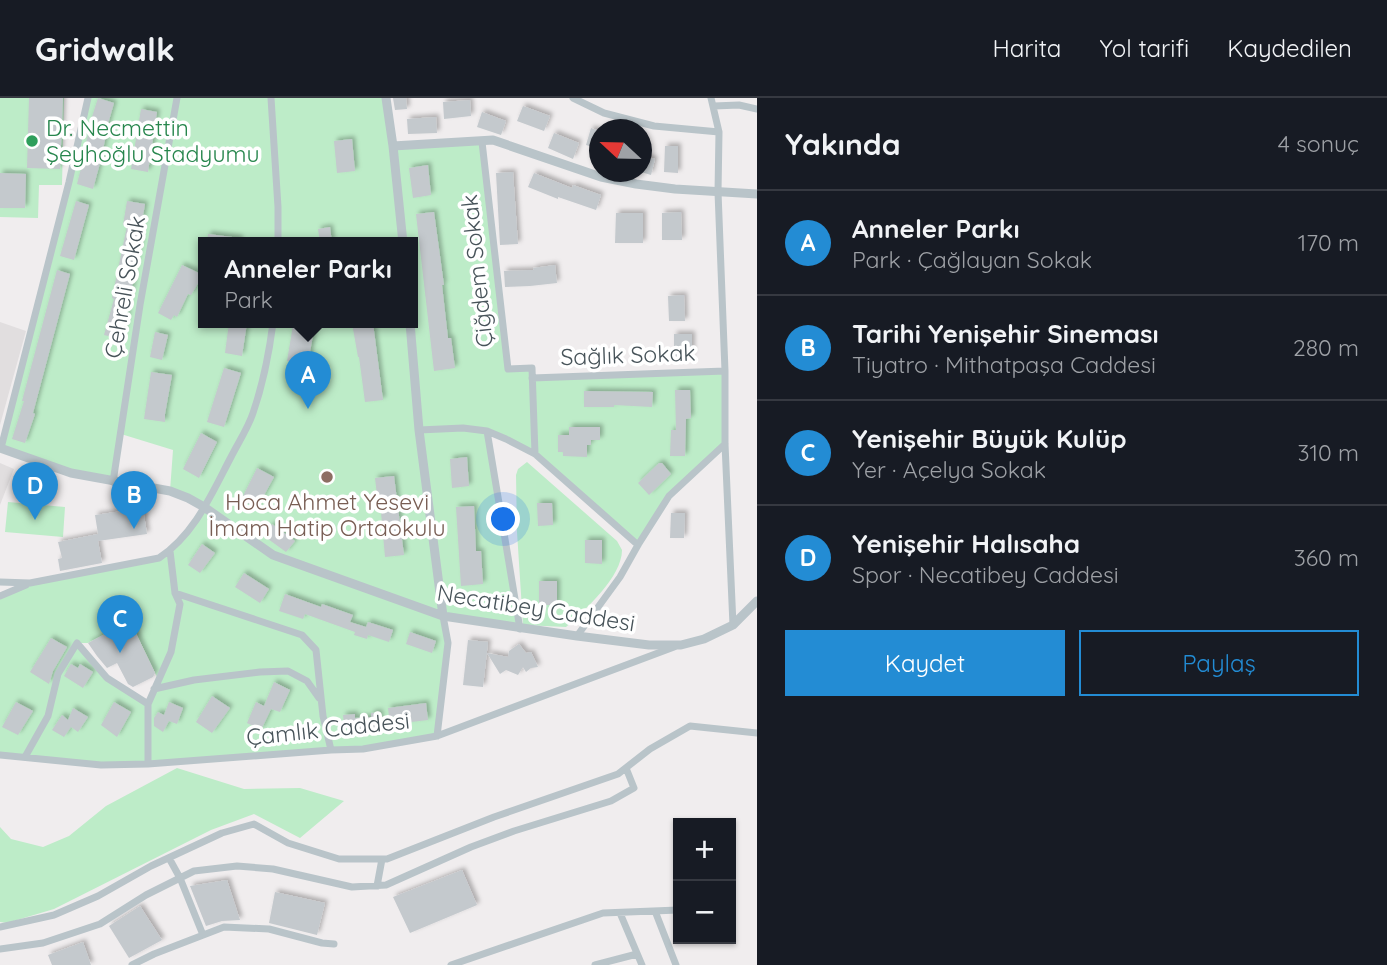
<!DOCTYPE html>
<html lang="tr">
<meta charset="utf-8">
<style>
:root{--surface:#171b24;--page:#20242c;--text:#f1f3f6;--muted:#9ea1a6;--line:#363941;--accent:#238cd4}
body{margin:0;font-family:Quicksand,sans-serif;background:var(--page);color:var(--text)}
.controls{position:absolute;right:21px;bottom:21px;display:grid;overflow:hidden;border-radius:0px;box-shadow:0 2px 5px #0004}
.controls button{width:63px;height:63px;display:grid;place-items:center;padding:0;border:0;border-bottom:2px solid var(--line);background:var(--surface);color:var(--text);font:35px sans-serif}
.compass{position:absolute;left:589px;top:21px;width:63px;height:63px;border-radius:50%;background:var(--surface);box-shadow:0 2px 5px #0004;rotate:292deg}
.you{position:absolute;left:504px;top:422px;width:24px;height:24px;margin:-18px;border:5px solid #fff;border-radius:50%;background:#1a73e8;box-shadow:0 0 0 10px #1a73e833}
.badge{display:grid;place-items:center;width:46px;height:46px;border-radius:50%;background:var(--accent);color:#fff;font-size:23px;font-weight:700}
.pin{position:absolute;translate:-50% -58px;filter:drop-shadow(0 2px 4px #0008)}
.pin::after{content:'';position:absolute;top:37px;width:24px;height:21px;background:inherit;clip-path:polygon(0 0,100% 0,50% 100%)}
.popup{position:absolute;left:198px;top:139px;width:220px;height:91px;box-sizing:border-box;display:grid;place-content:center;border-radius:0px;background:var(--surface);filter:drop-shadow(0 2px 5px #0005);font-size:23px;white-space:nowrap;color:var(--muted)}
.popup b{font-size:26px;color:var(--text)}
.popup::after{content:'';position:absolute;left:50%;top:100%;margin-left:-14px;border:14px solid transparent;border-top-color:var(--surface)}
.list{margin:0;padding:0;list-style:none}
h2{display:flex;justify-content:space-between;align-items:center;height:91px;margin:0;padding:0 28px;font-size:30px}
h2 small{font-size:23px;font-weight:400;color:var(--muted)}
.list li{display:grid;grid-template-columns:46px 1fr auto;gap:21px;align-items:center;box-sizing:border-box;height:105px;padding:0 28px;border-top:2px solid var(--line)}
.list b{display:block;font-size:26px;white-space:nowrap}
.list p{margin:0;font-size:23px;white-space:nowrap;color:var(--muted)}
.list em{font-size:23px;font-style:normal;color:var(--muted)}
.actions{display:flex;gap:14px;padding:21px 28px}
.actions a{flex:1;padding:16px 0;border:2px solid var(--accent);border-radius:0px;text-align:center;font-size:24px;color:var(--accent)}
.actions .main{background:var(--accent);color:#fff}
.map{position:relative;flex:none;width:757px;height:867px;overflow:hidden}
header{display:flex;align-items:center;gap:42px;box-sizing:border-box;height:98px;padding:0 35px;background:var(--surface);border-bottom:2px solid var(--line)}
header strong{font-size:33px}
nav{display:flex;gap:38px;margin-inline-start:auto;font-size:24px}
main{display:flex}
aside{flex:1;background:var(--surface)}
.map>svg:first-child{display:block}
</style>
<header>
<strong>Gridwalk</strong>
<nav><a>Harita</a><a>Yol tarifi</a><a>Kaydedilen</a></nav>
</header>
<main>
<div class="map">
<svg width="757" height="867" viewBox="0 0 757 867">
<defs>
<filter id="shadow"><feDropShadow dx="3" dy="-3" stdDeviation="2" flood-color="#0004"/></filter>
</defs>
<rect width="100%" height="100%" fill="#f0edee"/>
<path fill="#e1dedf" d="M0 224 26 233 0 327Z
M0 365 14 371 0 407Z"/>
<path fill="#bdecc8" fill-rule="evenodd" d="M0 0H64L62 87H39L38 120 0 119Z
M88 0H386L393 48 482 44 508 271 532 270V279L725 273V346L669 398 638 447 535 356 487 334 520 531 443 519 448 545 437 638 363 651 101 667 0 657V498L30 485 159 460 170 453 204 410 170 393 173 352 121 336 113 384 1 350ZM203 145H413V225H203ZM130 523 158 581 147 605 107 580 78 545H88Z
M527 364 617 443 622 452C622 479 585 512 566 529L523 527 517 434 516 377 518 371Z
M8 404 65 409 63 439 5 434Z
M177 670 244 691 300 690 344 703 300 740 254 716 211 732 54 811 7 825 0 824V729L11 741 43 749 69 738 106 708Z"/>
<path fill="#c4c9cd" filter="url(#shadow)" d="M29 0H63L60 71 27 70Z
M98 0 114 5 106 33H107L100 65 93 91 77 86 85 55H84L91 22Z
M393 0H406L407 11 395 12Z
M470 2 471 18 444 21 443 4Z
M523 8 550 18 544 33 517 23Z
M141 11 157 14 148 74 131 71Z
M482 14 506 23 501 37 477 29Z
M436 19 437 35 408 36 407 21Z
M591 30 599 33V51L586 47Z
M554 35 579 45 573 61 548 50Z
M352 41 355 73 337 75 334 43Z
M665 48H678V75L664 74Z
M641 58 655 61 651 77 641 74Z
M428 67 431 97 413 100 409 70Z
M513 74 518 146 500 147 496 75Z
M0 75 26 76 25 110H0Z
M534 75 572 90 573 87 601 97 596 112 558 99V101L528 89Z
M76 103 89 107 74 162 60 158Z
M127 103 145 106 139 142H141L132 180H134L126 215H128L121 241 104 237 114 201 112 200 127 128 123 127Z
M434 114 444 187H442L448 240H451L455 270 434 273 416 116Z
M681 114 682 142H662V115Z
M616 115H643V145H615Z
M330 129 332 145H320L318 131Z
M208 136 240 140V145H207Z
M182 167 203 177 191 197 188 196 177 219 174 217 171 222 158 215Z
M555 167 557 185 530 188 505 189 504 173 534 172 533 170Z
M57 172 70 176 33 315 35 316 25 345 12 341 24 303H22Z
M684 197 685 223H669L668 198Z
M229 225H247L242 258 225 255Z
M352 225H373L383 302 365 304 359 259H358Z
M293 227 314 231 308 266 287 263Z
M155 234 168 237 162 262 150 259Z
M674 236H692V259H674Z
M224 270 241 275 224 329 207 324Z
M151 274 172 277 165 316V324L144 321Z
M675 292H690L691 320 686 321 685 358H670L671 332H676Z
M584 293 653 294 652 309 614 307V309H584Z
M569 329H600V342H591V347H587V359L563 358V354H558V337H569Z
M201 335 217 344 199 380 183 371Z
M467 359 469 388 452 390 450 361Z
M659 365H662L671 376 649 397 638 385Z
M257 370 274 379 257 410 241 402Z
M394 378 404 457 385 459 381 414H379L375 380Z
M537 405H552L553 427 538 428Z
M474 408 476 453H481L483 486 461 488 456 409Z
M143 410 147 436 98 443 102 465 60 473 58 461 62 460 58 444 98 436 95 417Z
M671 415H685L684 440H670Z
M272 426 295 443 286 454 264 438Z
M585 442H602V466L585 465Z
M202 446 215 455 200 475 188 467Z
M244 475 269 491 260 505 235 489Z
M539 483H557V507H539Z
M285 496 321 509 322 506 353 517 350 524 366 529 368 524 393 532 389 544 368 537 367 541 354 537 355 534 305 516 303 521 279 513Z
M130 523 155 575 153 579 133 589 128 586 117 565 107 570 97 558 88 545Z
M410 534 436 543 432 555 406 546Z
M51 540 67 549 53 573 49 586 30 574Z
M468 542 488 544 483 589 463 587Z
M519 546 526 555 531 554 538 569 531 570 526 574 523 569 518 577 506 572 500 576 487 555 508 559 509 553Z
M71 566 78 570 80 566 93 574 83 590 64 578Z
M274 584 290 592 280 614 271 611 261 632 247 625 256 604 264 608Z
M212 598 230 610 212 635 196 624Z
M16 604 33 613 18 637 2 629Z
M114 604 131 614 117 639 101 627Z
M169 604 183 610 177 626 169 623 163 634 154 628V620L158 614 164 617Z
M426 605 428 622 394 626 393 618 389 619 388 610Z
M73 610 88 619 78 634 71 629 64 639 52 632 62 617 68 622Z
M380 614 381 632 348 635 347 626H344L343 617 355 616V620L371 619V615Z
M462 772 477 807 410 835 393 799Z
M227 782 240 822 222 823 206 828 190 788Z
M275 794 325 805 317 837 269 825Z
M140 808 162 842 129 860 109 828Z
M83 844 91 867H52L48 857Z"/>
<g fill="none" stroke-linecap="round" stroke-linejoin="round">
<path stroke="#b9c4c9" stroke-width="7" d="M271 0 278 109V145
M573 0 604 15 654 28 719 34
M711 0 719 34 718 94 725 273V346L733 527
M714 8 739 7 757 11
M482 44 508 271 532 270 535 356
M532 280 725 273
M419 332 463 330 487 333 506 341 535 356 638 447
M487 333 520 531
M1 350 69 84 88 0
M113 384 140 207 177 0
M0 484 30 485 159 460C195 436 212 395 231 359 238 345 248 330 253 315 263 286 269 256 273 225
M175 495 302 537 316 552 323 618 331 652
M0 498 26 487
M577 538 620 479 638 447 669 398 725 346
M154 591 194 582 260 574 288 573 307 583 319 600
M437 638 448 545 443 518
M0 657 101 667 148 666 331 652 363 651 437 638 674 549
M25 659 48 618 58 576 77 545 107 580 148 606
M148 666V606L171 554 180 506 175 495 170 453
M169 760 180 780 203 837
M377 788 382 761
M655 813 676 867
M620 815 642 867
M0 829 54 817 98 798 151 768 222 735 254 726 288 745 339 761H387L494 719 618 676 650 651 690 628 757 635
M0 851 43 845 100 826 146 797 194 773 237 768 273 771 352 789 386 787 471 749 514 733 611 703 634 690 626 670
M132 867 154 856 224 829 269 831 322 845 334 846
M451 867 603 815 678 812
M595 867 637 856"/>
<path stroke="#b9c4c9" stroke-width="9" d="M386 0 393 48 403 145
M393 48 493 42 601 79 636 86 675 91 757 96
M410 225 419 332 443 518
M0 350 71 375 170 393 188 400 204 409 273 457 443 518 577 538 649 547H681L704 541 733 527 757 503"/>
</g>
<circle fill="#2e9e5b" stroke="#fff" stroke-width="2.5" cx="32" cy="43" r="7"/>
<circle fill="#8d6e63" stroke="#fff" stroke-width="2.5" cx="327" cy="379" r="7"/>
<g text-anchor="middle" stroke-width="7" stroke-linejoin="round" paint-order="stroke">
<g font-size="23" fill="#27864d" stroke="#fff" text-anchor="start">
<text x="46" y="38">Dr. Necmettin<tspan x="46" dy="26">Şeyhoğlu Stadyumu</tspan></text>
</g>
<g font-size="23" fill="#475359" stroke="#fff">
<text transform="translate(477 173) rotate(-96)" y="8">Çiğdem Sokak</text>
<text transform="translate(125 189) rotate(-80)" y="8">Çehreli Sokak</text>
<text transform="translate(628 257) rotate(-2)" y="8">Sağlık Sokak</text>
<text transform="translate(536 510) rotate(9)" y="8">Necatibey Caddesi</text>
<text transform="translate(328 631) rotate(-6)" y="8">Çamlık Caddesi</text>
</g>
<g font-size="23" fill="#785e54" stroke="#fff">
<text x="327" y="412">Hoca Ahmet Yesevi<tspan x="327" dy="26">İmam Hatip Ortaokulu</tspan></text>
</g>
</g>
</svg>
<div class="controls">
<button>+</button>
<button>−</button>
</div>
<svg class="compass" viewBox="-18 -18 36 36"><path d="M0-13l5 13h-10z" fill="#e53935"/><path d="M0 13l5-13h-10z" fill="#9ea1a6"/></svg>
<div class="you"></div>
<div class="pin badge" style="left:308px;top:311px">A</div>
<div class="popup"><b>Anneler Parkı</b>Park</div>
<div class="pin badge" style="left:134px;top:431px">B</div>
<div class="pin badge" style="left:120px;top:555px">C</div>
<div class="pin badge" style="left:35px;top:422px">D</div>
</div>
<aside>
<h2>Yakında<small>4 sonuç</small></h2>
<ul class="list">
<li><span class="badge">A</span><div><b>Anneler Parkı</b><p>Park · Çağlayan Sokak</p></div><em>170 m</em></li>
<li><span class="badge">B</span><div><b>Tarihi Yenişehir Sineması</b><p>Tiyatro · Mithatpaşa Caddesi</p></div><em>280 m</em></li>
<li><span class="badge">C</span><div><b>Yenişehir Büyük Kulüp</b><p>Yer · Açelya Sokak</p></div><em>310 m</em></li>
<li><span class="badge">D</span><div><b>Yenişehir Halısaha</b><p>Spor · Necatibey Caddesi</p></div><em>360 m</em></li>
</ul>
<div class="actions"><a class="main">Kaydet</a><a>Paylaş</a></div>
</aside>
</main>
